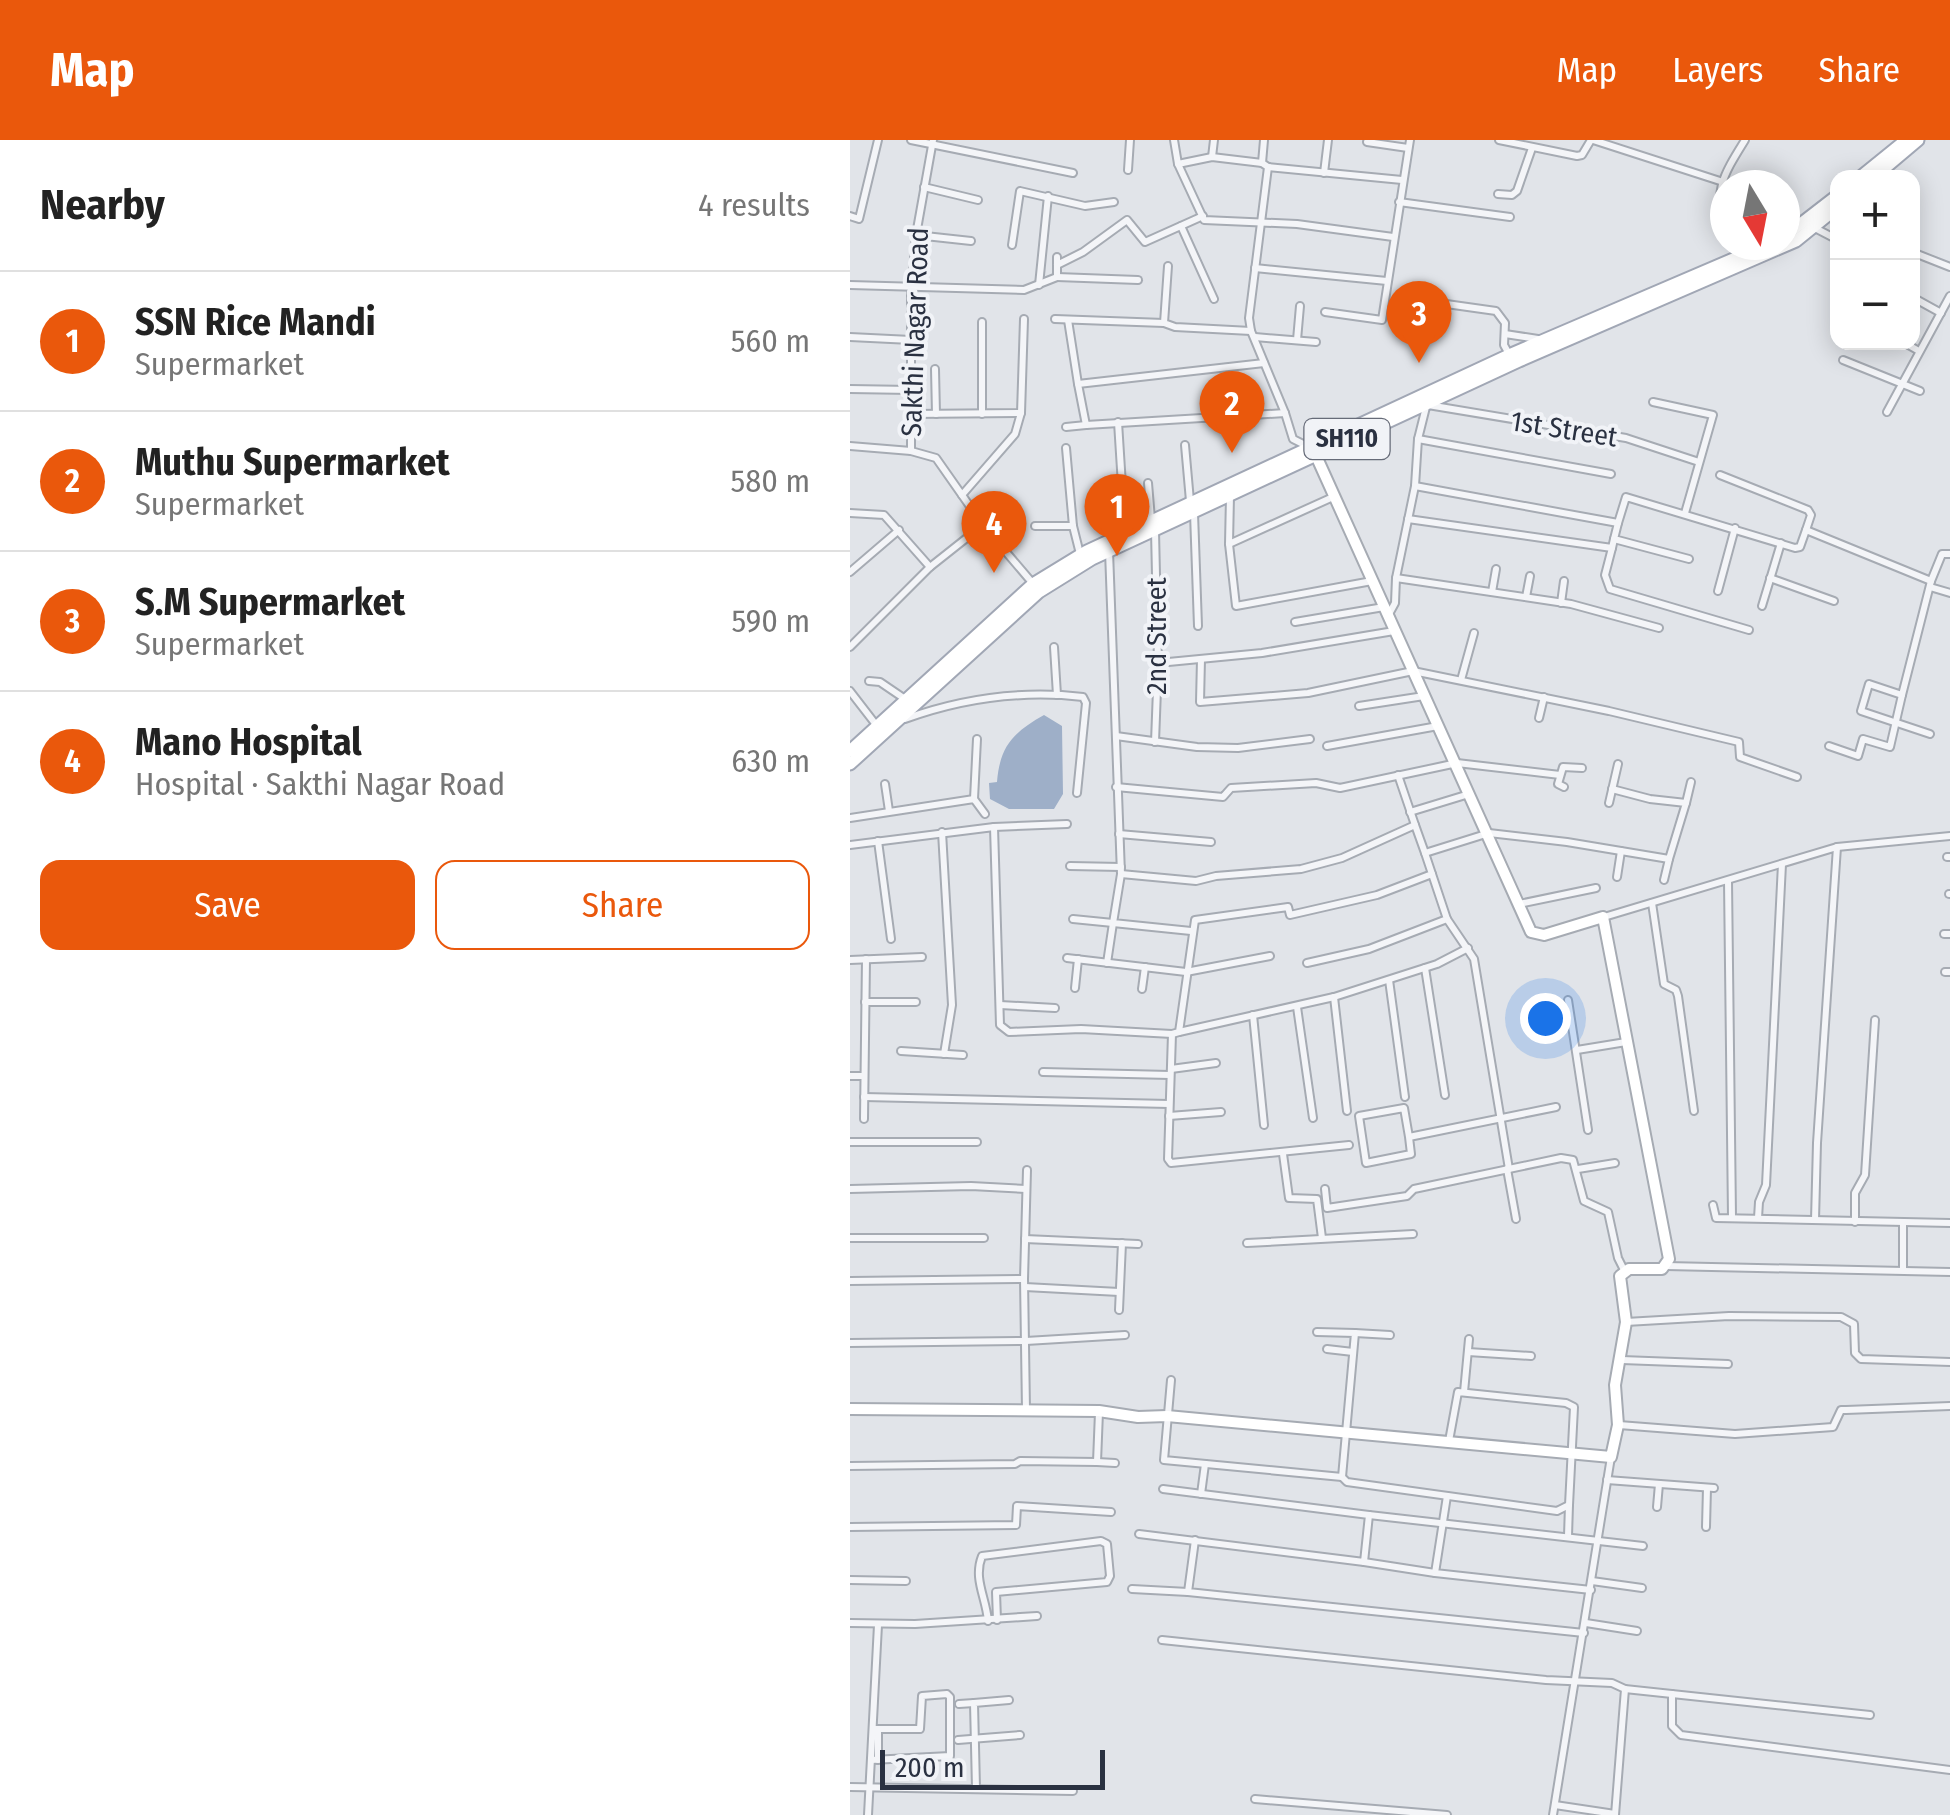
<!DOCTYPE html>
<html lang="en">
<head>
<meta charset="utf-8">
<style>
  body { margin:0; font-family:"Fira Sans Condensed",sans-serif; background:#f6f6f6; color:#222 }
  .controls { position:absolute; right:30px; top:30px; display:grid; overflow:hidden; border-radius:20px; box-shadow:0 5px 25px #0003 }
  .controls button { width:90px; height:90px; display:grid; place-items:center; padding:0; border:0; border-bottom:2px solid #e0e0e0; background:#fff; color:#222; font:50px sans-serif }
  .compass { position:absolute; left:860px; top:30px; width:90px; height:90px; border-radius:50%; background:#fff; box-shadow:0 5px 25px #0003; rotate:170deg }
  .scale { position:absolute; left:30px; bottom:25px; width:225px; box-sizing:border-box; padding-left:10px; border:5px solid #2a3141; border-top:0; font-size:28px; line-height:35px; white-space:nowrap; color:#2a3141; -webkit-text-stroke:8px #f1f3f7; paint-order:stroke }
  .you { position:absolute; left:695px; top:878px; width:35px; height:35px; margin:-25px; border:8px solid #fff; border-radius:50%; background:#1a73e8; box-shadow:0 0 0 15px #1a73e833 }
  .badge { display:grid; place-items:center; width:65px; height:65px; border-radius:50%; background:#ea580c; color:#fff; font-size:32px; font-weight:700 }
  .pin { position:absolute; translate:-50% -82px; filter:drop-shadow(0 2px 5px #0008) }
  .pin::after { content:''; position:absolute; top:52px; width:35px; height:30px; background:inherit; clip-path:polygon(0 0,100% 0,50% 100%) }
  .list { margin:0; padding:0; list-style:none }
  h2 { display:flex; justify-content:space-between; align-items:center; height:130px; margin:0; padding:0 40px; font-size:42px }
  h2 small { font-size:32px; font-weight:400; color:#767676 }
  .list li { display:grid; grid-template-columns:65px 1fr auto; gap:30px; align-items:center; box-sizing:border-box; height:140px; padding:0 40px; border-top:2px solid #e0e0e0 }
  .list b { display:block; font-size:38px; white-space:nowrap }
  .list p { margin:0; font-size:32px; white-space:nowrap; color:#767676 }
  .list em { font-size:32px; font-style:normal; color:#767676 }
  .actions { display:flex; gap:20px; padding:30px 40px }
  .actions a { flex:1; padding:22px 0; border:2px solid #ea580c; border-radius:20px; text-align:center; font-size:35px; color:#ea580c }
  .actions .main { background:#ea580c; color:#fff }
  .map { position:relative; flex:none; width:1100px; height:1675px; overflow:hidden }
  header { display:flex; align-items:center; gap:60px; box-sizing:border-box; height:140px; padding:0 50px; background:#ea580c; color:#fff }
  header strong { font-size:48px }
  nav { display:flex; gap:55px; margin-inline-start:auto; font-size:35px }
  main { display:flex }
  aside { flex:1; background:#fff }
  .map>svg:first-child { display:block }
</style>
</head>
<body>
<header>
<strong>Map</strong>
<nav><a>Map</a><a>Layers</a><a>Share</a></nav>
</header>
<main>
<aside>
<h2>Nearby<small>4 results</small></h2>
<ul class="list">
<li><span class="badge">1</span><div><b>SSN Rice Mandi</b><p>Supermarket</p></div><em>560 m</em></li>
<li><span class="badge">2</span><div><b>Muthu Supermarket</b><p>Supermarket</p></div><em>580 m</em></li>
<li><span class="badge">3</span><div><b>S.M Supermarket</b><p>Supermarket</p></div><em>590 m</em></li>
<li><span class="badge">4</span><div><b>Mano Hospital</b><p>Hospital · Sakthi Nagar Road</p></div><em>630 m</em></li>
</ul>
<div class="actions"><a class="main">Save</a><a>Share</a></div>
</aside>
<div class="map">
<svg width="1100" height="1675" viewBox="0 0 1100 1675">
  <rect width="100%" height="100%" fill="#e1e4e9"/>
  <path fill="#9eafc8" d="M194,575L212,586L213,654L204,669H159L140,659L139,643L147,642C150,605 164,592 194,575Z"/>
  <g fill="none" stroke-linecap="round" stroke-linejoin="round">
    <defs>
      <g id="street">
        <path d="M61,0L223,33"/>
        <path d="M324,0L328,24L362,17L412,23L418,27L399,178L401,191L435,273L443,299L457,306"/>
        <path d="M649,0L727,16L732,15L741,0"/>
        <path d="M743,0L870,41"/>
        <path d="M517,2L558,8"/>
        <path d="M362,17L364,0"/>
        <path d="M412,23L414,0"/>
        <path d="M328,24L354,80L447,84L543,97"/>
        <path d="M418,27L552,40"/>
        <path d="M278,30L280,0"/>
        <path d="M474,33L478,0"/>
        <path d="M74,47L128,60"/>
        <path d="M648,54L662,55L667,51L682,8"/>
        <path d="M549,62L660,77"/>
        <path d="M0,76L9,79L28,0"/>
        <path d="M331,86L364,159"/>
        <path d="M963,87L988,100"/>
        <path d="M66,95L121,101"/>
        <path d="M875,95C863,51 872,37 895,0"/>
        <path d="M162,105L170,51L235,66L264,62"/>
        <path d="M1062,112L1100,127"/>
        <path d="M207,125L233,112L277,80L295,102L353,76"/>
        <path d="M318,126L314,183L325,187L401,191"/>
        <path d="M405,128L537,141"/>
        <path d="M207,137L288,140"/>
        <path d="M0,145L174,150L207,137V117"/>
        <path d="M189,145L198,56"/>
        <path d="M1062,157L1091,173"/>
        <path d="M568,160L646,171L655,183L654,205L659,214"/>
        <path d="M475,172L532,180L560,0"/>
        <path d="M205,179L314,183"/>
        <path d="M218,180L228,244"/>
        <path d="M132,182V274"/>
        <path d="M655,194L688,199"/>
        <path d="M0,197L61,200"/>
        <path d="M405,197L466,202"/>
        <path d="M447,200L450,166"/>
        <path d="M1053,202L1069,211"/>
        <path d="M993,220L1070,251"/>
        <path d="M414,223L228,244L236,285L435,273"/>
        <path d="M85,229L86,274"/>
        <path d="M0,249L61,250"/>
        <path d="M803,262L863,275L835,373"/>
        <path d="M578,265L776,298L849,322"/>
        <path d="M1037,272L1100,156"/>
        <path d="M61,274L171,273L174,179"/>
        <path d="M268,282L275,393"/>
        <path d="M216,287L236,285"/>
        <path d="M568,299L761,334"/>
        <path d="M335,305L340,361"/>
        <path d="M0,306L61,311L86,318L133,385L185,446"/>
        <path d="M216,308L223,386L230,414"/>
        <path d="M61,311V153L66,95L83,0"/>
        <path d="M870,335L958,370L961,375L956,390"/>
        <path d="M298,343L301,379"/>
        <path d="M565,346L768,383L764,399L839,419"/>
        <path d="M112,355L165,294L171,273"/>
        <path d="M380,356L379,404L386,466L522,441"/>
        <path d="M0,373L34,375L80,427"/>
        <path d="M344,373L348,486"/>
        <path d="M558,379L762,408L764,399"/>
        <path d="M768,383L776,357L945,408L950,407L956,390L1081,441"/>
        <path d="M185,386H223"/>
        <path d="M379,404L483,357"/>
        <path d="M762,408L755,435L760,449L899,490"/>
        <path d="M259,411L271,734L263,783L341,791"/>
        <path d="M0,432L49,390"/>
        <path d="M546,438L721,464L809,488"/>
        <path d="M920,438L984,461"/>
        <path d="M1080,447L1100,453"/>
        <path d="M868,451L885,388"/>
        <path d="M642,452L646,429"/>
        <path d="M676,457L680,436"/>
        <path d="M711,463L714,441"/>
        <path d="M912,466L931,403"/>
        <path d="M539,474L545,463L546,438L565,346L568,299L576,267"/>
        <path d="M445,482L534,467"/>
        <path d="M0,507L80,427L133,385"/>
        <path d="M204,507L207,555"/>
        <path d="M351,519L350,562L458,553L563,531L759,571L889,602L890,617L947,637"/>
        <path d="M308,523L412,513L544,491"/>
        <path d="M611,540L624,493"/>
        <path d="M19,541L30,542L55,559"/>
        <path d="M0,551L27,586"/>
        <path d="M509,566L574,556"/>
        <path d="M689,578L694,557"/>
        <path d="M55,579C113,558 171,550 233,557L236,563L227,653"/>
        <path d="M1080,594L1011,571L1019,544L1052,555L1081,441L1092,414H1100"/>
        <path d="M266,596L347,607L388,608L460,599"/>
        <path d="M305,602L308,523L305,391"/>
        <path d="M477,606L588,586"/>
        <path d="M979,606L1008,616L1013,599L1040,607L1052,555"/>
        <path d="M548,635L565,685"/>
        <path d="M35,644L39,671"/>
        <path d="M266,647L373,657L381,648L466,643L490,648L607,623L710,635"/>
        <path d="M714,647L708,644L713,627L732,628"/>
        <path d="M762,649L800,659L836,663L819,719"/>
        <path d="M124,659L127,599"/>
        <path d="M759,663L768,624"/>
        <path d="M836,663L841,642"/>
        <path d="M560,672L619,654"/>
        <path d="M0,678L124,659L135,674"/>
        <path d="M144,687L217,684"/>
        <path d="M92,692L102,865L94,914"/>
        <path d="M269,694L361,702"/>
        <path d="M28,701L41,799"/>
        <path d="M0,705L144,687L150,885L159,892L231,889L322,894"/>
        <path d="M987,707L1100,696"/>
        <path d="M1097,717H1100"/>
        <path d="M220,726L271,727"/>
        <path d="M271,734L346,741L366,736L451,729L492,718L565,685L575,713"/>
        <path d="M767,737L771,711"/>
        <path d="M878,741L882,1077"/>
        <path d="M1099,754H1100"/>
        <path d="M802,763L814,844L826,850L828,856L844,971"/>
        <path d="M669,764L746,748"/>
        <path d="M754,777L987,707L967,1003L965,1080"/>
        <path d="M223,779L263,783L257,823"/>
        <path d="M597,779L624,819L659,1029"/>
        <path d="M1094,794H1100"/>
        <path d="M217,818L336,832L420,816"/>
        <path d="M0,820L72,817"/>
        <path d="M457,823L519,809L597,779L582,734"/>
        <path d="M575,828L595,955"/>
        <path d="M1095,832H1100"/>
        <path d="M539,840L555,957"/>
        <path d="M225,848L228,819"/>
        <path d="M292,849L295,827"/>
        <path d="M484,857L497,971"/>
        <path d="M718,860L738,990"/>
        <path d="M15,862H66"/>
        <path d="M150,865L205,868"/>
        <path d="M447,867L463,978"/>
        <path d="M403,875L414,985"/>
        <path d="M329,892L484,857L587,824L618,808"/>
        <path d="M727,910L776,902"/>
        <path d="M51,911L113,915"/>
        <path d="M321,929L366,923"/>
        <path d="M193,932L320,935"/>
        <path d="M0,936H14"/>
        <path d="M14,957L319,964"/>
        <path d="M319,976L371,972"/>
        <path d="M14,979L16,819"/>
        <path d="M559,997L561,1014L516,1023L509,976L554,968L559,997L706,967"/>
        <path d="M0,1002H127"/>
        <path d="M499,1005L321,1023L318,1019L322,894L329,892L345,780L438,767L440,775L527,755L582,734L575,713L639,693L717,702L819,719L814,740"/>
        <path d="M433,1014L439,1058L467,1059L472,1098"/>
        <path d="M657,1029L666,1079"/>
        <path d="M728,1029L765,1023"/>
        <path d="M0,1049L121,1046L176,1049"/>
        <path d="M475,1049L477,1068L557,1056L564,1049L711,1018L723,1020L734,1061L758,1072L768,1118L774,1130"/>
        <path d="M863,1065L866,1078L1100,1083"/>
        <path d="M908,1078L909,1062L916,1045L932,724"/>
        <path d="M1005,1082V1053L1015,1035L1025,880"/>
        <path d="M0,1098H134"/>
        <path d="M175,1099L288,1104"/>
        <path d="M397,1103L563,1094"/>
        <path d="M816,1126L1100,1132"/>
        <path d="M1053,1130V1082"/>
        <path d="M174,1139L177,1030"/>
        <path d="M0,1141L174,1139L176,1270"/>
        <path d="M175,1147L269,1152"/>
        <path d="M269,1170L272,1103"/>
        <path d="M776,1182L879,1176L991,1177L1004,1184L1005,1213L1011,1219L1100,1222"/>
        <path d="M467,1192L505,1193L492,1337L497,1342L707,1371L719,1365L724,1267L716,1263L608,1252L599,1301"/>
        <path d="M505,1193L540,1195"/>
        <path d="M0,1203L176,1201L275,1195"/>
        <path d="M477,1209L503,1212"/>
        <path d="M618,1212L681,1216"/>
        <path d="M772,1220L878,1224"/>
        <path d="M321,1240L314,1320L492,1337"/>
        <path d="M614,1252L619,1199"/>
        <path d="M769,1285L885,1294L983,1287L991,1270H996L1100,1266"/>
        <path d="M247,1322L265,1323"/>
        <path d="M0,1326L165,1324L170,1321L247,1322L249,1272"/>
        <path d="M757,1340L864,1348"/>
        <path d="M351,1354L355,1324"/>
        <path d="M597,1356L585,1433L741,1450"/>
        <path d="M807,1367L809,1344"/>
        <path d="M519,1375L793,1406"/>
        <path d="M0,1387L166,1385L167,1366L261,1372"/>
        <path d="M856,1387L857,1348"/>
        <path d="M289,1394L514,1422L519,1375L313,1349"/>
        <path d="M718,1396L719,1365"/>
        <path d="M345,1400L338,1452L734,1493"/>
        <path d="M514,1422L585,1433"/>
        <path d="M0,1440L56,1441"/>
        <path d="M742,1441L792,1448"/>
        <path d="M282,1449L338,1452"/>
        <path d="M138,1481C136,1457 123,1439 132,1416L251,1401L257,1404L260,1436L257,1442L146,1452L147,1480"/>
        <path d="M0,1483L65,1484L187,1476"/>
        <path d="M736,1483L787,1491"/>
        <path d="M312,1500L696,1540L762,1543L775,1549L765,1675"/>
        <path d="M775,1549L1020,1575"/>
        <path d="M822,1554V1586L831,1595L1100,1630"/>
        <path d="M109,1564L124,1563"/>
        <path d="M108,1600L170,1595"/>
        <path d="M21,1620L100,1616V1557L97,1554L72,1556L70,1589H23"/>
        <path d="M28,1620V1590"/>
        <path d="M0,1647L223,1651"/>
        <path d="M126,1648L124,1563L159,1560"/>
        <path d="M405,1659L597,1675"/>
        <path d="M705,1665L765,1674"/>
        <path d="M18,1675L28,1485"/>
        <path d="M703,1675L761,1317"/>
      </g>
      <path id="secondary" d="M0,1269L249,1271L288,1277L317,1276L761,1317L768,1285L765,1245L776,1182L770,1136L779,1129H812L819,1119L753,777L694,795L681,792L463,309"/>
      <g id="primary">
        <path d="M1009,38L1056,0"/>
        <path d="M1023,38L1068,0"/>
        <path d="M935,96L988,55"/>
        <path d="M0,611L183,444L237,411L659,215L916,105"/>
        <path d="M0,624L189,452L242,419L669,221L946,101L988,67"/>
      </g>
    </defs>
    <use href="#street" stroke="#a6abb3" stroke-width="10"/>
    <use href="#secondary" stroke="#a6abb3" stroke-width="14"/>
    <use href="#primary" stroke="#a1a7b5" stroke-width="15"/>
    <use href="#street" stroke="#f4f5f8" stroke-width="6"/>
    <use href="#secondary" stroke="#fff" stroke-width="10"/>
    <use href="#primary" stroke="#fff" stroke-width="11"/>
  </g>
  <g text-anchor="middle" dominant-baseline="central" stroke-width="8" stroke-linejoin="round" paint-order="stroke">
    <rect fill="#f1f3f7" stroke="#666b78" stroke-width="2.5" x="454.5" y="279" width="85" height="40" rx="8"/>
    <g font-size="25" font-weight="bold" fill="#2a3141">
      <text x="497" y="299">SH110</text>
    </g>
    <g font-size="28" fill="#2a3141" stroke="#f1f3f7">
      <text transform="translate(65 192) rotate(-88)">Sakthi Nagar Road</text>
      <text transform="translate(714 289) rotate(9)">1st Street</text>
      <text transform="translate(306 496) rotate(-90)">2nd Street</text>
    </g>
  </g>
</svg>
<div class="controls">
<button>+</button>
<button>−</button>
</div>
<svg class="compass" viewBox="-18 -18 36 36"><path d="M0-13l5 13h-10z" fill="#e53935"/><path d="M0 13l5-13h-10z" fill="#767676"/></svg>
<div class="scale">200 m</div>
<div class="you"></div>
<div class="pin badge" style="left:267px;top:416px">1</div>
<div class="pin badge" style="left:382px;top:313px">2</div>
<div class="pin badge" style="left:569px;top:223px">3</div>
<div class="pin badge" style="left:144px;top:433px">4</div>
</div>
</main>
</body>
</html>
